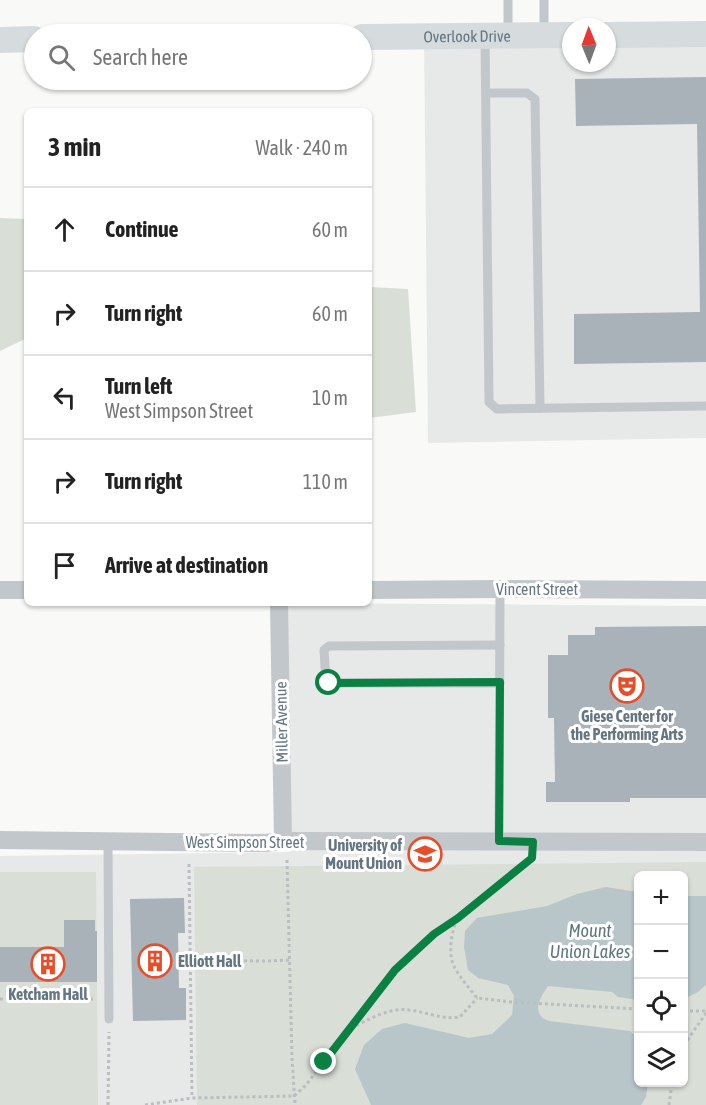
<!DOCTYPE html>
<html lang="en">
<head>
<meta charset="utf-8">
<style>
  body { margin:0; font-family:"Asap Condensed",sans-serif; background:#f6f6f6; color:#222 }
  .controls { position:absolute; right:18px; bottom:18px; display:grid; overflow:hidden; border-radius:9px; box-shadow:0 2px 4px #0004 }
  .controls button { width:54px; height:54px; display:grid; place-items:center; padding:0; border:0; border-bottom:2px solid #e0e0e0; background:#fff; color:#222; font:30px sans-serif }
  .compass { position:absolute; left:562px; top:18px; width:54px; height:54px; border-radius:50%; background:#fff; box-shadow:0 2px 4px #0004; rotate:359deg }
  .stop { position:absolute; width:18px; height:18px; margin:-14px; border:4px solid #0b8043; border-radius:50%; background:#fff }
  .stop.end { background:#0b8043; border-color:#fff; box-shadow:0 2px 6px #0008 }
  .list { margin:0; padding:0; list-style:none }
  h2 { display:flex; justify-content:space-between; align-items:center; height:78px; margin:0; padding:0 24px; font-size:26px }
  h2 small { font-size:20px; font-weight:400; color:#767676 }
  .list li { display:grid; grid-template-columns:39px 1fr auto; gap:18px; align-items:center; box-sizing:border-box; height:84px; padding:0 24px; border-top:2px solid #e0e0e0 }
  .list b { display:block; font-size:22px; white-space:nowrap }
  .list p { margin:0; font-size:20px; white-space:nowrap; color:#767676 }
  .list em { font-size:20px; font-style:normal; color:#767676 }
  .icon { flex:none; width:33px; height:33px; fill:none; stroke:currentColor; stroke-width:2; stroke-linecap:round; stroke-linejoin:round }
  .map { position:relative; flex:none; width:706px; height:1105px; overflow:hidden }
  .search { position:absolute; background:#fff; box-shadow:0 2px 4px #0004; left:24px; top:24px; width:348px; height:66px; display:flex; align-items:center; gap:15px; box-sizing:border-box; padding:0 21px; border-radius:33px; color:#767676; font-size:22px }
  .panel { position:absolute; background:#fff; box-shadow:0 2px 4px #0004; left:24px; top:108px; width:348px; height:498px; border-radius:9px }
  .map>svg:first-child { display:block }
</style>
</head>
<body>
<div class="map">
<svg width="706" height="1105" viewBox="0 0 706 1105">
  <rect width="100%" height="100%" fill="#f9f9f7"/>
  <g fill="#e7e8e8" fill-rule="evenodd">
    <path d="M706,34V438L428,443L424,36L571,35V63H607V35Z"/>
    <path d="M287,603L706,606V1105H0V856L290,852ZM638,876H684V1082H638Z"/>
  </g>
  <g fill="#d9ded6" fill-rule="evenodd">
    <path d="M0,218L27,219V338L0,351Z"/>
    <path d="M369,287L408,289L416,412L369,418Z"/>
    <path d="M706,862V1105H197L194,867ZM638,876H684V1082H638Z"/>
    <path d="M0,872H96L98,1105H0Z"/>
  </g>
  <g fill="#b8c6c9">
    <path d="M606,887L638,892V1000L618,997L612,992L548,986C540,997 530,1015 549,1021L630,1031L638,1038V1082L648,1083L646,1097L641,1105H371L355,1069L364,1045L382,1029L405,1023L469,1038L492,1034L512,1015L514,996L508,985L478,978L468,970L464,947L465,931L477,918L547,906L577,894Z"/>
    <path d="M684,896H706V985L698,992L684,999Z"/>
  </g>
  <g fill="#a9b2b8">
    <path d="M706,77V362L574,364V314L700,312L697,124L576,126L575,79Z"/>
    <path d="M706,626V798H630V802H546V782H555L554,718H548V655H568V635H595V627Z"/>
    <path d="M184,898L185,933H178L179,988H186V1020L133,1021L130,899Z"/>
    <path d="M64,920H95V931H97V982H0V947H64Z"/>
  </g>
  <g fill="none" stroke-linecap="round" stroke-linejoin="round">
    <g stroke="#babec1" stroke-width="3" stroke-dasharray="3 3" stroke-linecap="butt">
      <path d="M287,860L292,1058L295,1105"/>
      <path d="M189,864L192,1098"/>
      <path d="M457,919C451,933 447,957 456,970C462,980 470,989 477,998L512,1002L638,1009"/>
      <path d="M190,960L265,961L290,960"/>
      <path d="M0,999H95"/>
      <path d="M684,1011H706"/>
      <path d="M351,1028C368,1020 389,1007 409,1010C427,1012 442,1020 460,1017L477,998"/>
      <path d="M684,1045L706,1013"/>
      <path d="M108,1105L109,1032"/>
      <path d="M145,1105L192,1098L294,1096L306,1085L395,970L434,934L458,918L531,859"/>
      <path d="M669,1105L672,1082"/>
    </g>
    <g stroke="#c2c7cb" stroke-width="9">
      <path d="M544,0V33"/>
      <path d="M508,33V0"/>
      <path d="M485,38L489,402L497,409L706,406"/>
      <path d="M486,93H527L535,99L540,408"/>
      <path d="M500,683H329L326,681L324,650L329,646L500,645"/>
      <path d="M108,841L109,1019"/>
      <path d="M499,841L500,589"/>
    </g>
    <g stroke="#c2c7cb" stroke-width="18">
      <path d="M0,590H27"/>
      <path d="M369,590L500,589L706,590"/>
      <path d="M279,603L283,841"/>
      <path d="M0,840L265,843L283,841L706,842"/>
    </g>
    <g stroke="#d6dbde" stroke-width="26">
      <path d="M607,35L706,34"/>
      <path id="s1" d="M362,37L571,35"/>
      <path d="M0,40L34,39"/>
    </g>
  </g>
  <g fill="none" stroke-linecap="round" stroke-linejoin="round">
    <path stroke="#0b8043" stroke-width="8" d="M324,1062L395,970L434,934L458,918L532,858L533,842L499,841L500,682L329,683"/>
  </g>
  <defs>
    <symbol id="theatre-ring" viewBox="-11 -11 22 22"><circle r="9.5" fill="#fff" stroke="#e64e2a" stroke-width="1.5"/><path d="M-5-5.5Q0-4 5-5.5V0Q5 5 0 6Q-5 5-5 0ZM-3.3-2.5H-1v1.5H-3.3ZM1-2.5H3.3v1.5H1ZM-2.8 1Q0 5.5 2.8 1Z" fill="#e64e2a"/></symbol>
    <symbol id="university-ring" viewBox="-11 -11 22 22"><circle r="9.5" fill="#fff" stroke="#e64e2a" stroke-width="1.5"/><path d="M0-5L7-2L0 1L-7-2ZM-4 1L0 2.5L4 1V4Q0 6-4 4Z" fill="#e64e2a"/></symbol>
    <symbol id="building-ring" viewBox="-11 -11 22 22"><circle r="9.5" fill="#fff" stroke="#e64e2a" stroke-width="1.5"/><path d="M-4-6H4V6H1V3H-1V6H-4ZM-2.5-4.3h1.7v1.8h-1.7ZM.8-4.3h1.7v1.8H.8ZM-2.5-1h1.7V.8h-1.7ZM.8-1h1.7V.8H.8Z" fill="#e64e2a"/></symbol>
  </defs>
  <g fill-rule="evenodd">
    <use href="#theatre-ring" x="608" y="667" width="38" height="38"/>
    <use href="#university-ring" x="406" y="835" width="38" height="38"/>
    <use href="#building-ring" x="136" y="942" width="38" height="38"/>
    <use href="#building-ring" x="29" y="945" width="38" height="38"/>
  </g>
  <g text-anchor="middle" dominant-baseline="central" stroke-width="6" stroke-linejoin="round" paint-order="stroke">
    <g font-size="16" fill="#647682" stroke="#fff">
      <text stroke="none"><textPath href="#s1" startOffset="105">Overlook Drive</textPath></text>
      <text x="537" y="589">Vincent Street</text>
      <text transform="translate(281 722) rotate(-91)">Miller Avenue</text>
      <text x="245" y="842">West Simpson Street</text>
    </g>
    <g font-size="16" font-weight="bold" fill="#647682" stroke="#fff">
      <text x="627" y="716">Giese Center for<tspan x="627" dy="18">the Performing Arts</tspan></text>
      <text x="402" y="845" text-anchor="end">University of<tspan x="402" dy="18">Mount Union</tspan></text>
      <text x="178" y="961" text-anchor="start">Elliott Hall</text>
      <text x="48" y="994">Ketcham Hall</text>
    </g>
    <g font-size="18" font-style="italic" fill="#5e767c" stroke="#fff">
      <text x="590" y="930">Mount<tspan x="590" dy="21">Union Lakes</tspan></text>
    </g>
  </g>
</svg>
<div class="controls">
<button>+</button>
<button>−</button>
<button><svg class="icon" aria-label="locate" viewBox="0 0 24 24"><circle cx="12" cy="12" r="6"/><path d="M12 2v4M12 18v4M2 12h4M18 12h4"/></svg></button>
<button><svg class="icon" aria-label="layers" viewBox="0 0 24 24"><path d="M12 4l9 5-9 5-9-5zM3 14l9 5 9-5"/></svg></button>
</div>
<svg class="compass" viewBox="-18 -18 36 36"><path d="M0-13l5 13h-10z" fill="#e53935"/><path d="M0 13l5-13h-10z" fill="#767676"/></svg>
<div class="stop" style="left:329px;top:683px"></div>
<div class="stop end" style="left:324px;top:1062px"></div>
<div class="search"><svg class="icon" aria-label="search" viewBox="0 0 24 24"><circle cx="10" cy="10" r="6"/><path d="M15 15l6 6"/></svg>Search here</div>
<section class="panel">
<h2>3 min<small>Walk · 240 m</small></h2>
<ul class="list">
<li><svg class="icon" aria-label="ahead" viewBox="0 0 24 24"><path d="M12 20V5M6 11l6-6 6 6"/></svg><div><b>Continue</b></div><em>60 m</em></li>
<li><svg class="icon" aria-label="right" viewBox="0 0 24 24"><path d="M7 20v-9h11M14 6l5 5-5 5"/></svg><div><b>Turn right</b></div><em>60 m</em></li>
<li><svg class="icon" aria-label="left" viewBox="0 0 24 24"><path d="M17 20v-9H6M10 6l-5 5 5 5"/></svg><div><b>Turn left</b><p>West Simpson Street</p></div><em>10 m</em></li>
<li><svg class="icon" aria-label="right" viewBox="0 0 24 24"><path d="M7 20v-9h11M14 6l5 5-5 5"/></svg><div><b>Turn right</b></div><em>110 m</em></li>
<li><svg class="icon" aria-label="arrive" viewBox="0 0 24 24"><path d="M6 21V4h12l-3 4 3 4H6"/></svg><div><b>Arrive at destination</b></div></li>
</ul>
</section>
</div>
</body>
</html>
